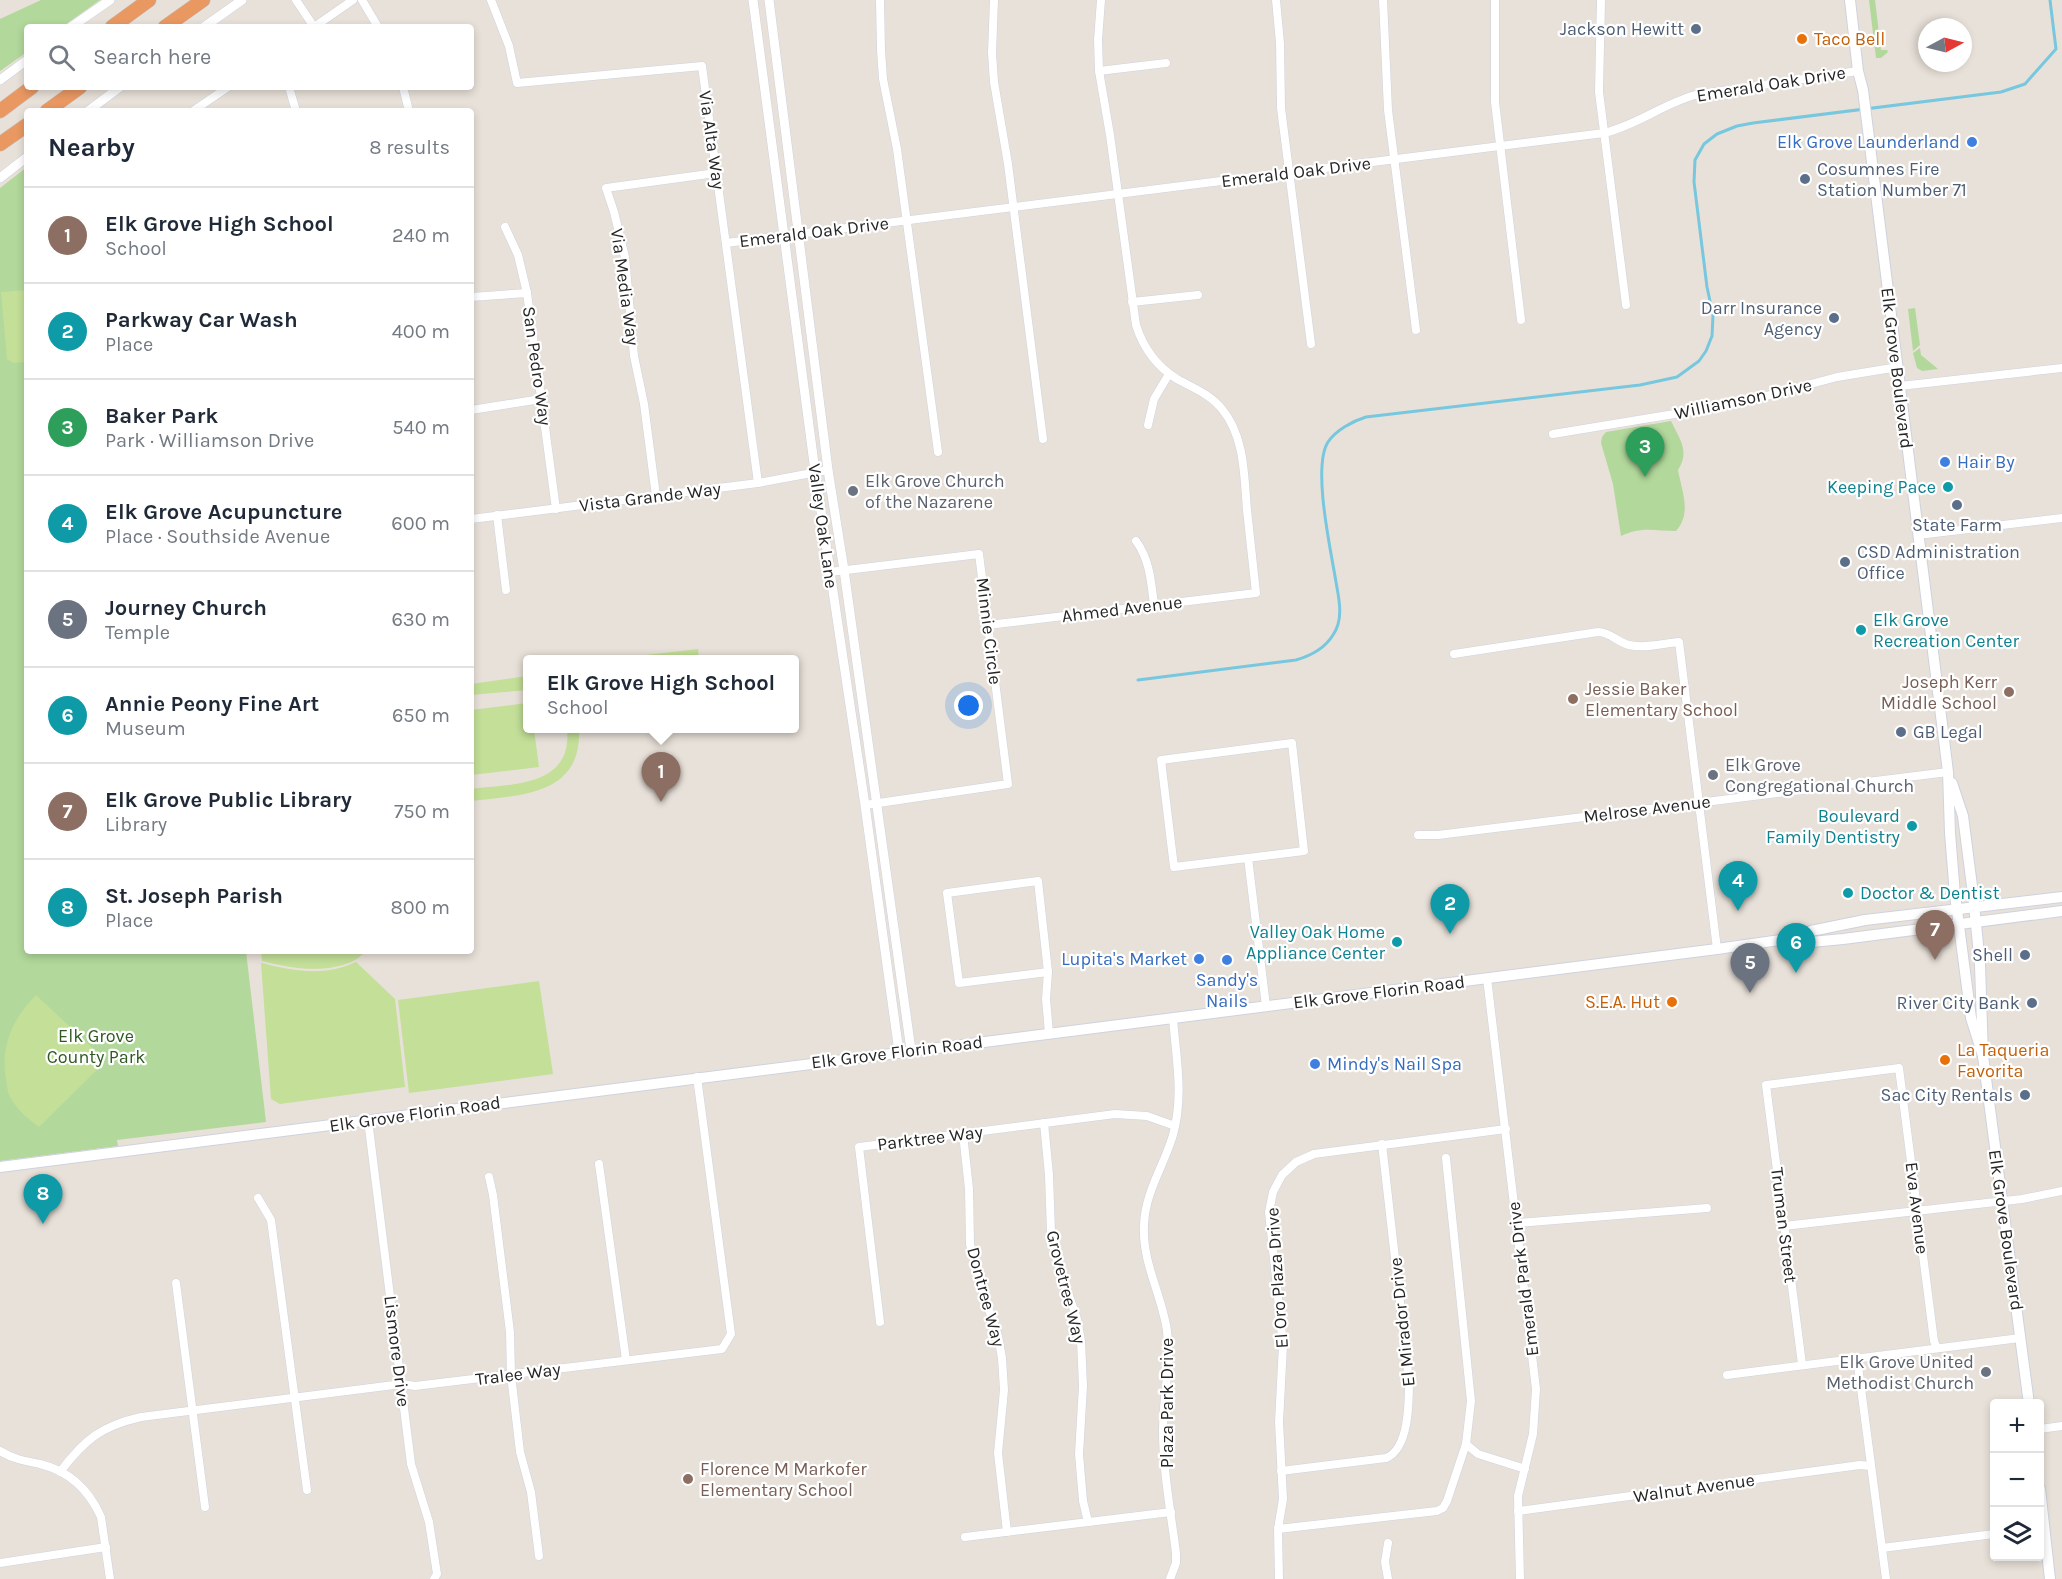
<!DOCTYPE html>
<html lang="en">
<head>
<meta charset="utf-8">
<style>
  body { margin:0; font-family:Karla,sans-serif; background:#f6f6f7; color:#1f2937 }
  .controls { position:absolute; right:18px; bottom:18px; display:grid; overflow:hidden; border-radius:6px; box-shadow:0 3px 9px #0003 }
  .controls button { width:54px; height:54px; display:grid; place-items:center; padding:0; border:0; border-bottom:2px solid #e0e1e3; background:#fff; color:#1f2937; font:30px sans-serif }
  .compass { position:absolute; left:1918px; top:18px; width:54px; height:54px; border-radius:50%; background:#fff; box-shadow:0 3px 9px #0003; rotate:83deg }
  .you { position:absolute; left:969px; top:706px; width:21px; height:21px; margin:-15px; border:4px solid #fff; border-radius:50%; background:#1a73e8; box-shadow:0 0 0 9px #1a73e833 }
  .badge { display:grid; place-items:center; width:39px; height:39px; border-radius:50%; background:#0f766e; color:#fff; font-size:20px; font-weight:700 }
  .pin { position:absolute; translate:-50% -50px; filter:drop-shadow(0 2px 3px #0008) }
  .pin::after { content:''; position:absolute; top:32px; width:21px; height:18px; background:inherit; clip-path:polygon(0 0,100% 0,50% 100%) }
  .popup { position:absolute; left:523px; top:655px; width:276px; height:78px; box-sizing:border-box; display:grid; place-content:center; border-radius:6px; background:#fff; filter:drop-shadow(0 2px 4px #0005); font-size:20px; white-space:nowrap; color:#747a83 }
  .popup b { font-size:22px; color:#1f2937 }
  .popup::after { content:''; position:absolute; left:50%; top:100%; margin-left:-12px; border:12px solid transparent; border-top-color:#fff }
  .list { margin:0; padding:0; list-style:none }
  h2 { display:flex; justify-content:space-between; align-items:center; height:78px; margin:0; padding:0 24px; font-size:26px }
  h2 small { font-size:20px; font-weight:400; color:#747a83 }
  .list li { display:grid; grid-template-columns:39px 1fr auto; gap:18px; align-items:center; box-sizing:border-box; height:96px; padding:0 24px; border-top:2px solid #e0e1e3 }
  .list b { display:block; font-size:22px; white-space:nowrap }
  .list p { margin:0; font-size:20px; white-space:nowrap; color:#747a83 }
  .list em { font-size:20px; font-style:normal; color:#747a83 }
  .icon { flex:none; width:33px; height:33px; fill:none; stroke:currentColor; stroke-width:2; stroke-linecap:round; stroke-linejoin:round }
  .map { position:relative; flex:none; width:2062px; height:1579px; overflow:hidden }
  .search { position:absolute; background:#fff; box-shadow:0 3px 9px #0003; left:24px; top:24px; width:450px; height:66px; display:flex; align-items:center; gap:15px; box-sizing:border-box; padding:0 21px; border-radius:6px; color:#747a83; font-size:22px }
  .panel { position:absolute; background:#fff; box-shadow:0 3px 9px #0003; left:24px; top:108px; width:450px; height:846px; border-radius:6px }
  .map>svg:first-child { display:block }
</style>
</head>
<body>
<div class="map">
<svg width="2062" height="1579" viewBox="0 0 2062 1579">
  <rect width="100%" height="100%" fill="#e8e1d9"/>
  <g fill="#b2d89b">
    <path d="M41,0H100L62,27H27V52L0,71V19Z"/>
    <path d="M1869,0H1875L1881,50H1887L1888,52L1881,58H1876Z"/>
    <path d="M27,167V951H246L266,1122L117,1140L118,1146L0,1161V188Z"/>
    <path d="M1915,308L1920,345L1913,351L1908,309Z"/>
    <path d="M1920,348L1921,355L1938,369L1922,371L1917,368L1913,353Z"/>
    <path d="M1671,421C1680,440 1690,451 1678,470C1682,492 1692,513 1676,531C1655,531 1642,526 1621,536L1613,484L1601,443L1602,437L1606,432Z"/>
  </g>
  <g fill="#c3df98">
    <path d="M27,290V362L13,363L7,359L1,292Z"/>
    <path d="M698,649L699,659H611Z"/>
    <path d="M527,676V690L471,695V684Z"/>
    <path d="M527,703L528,728L534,729L539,767L471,775V710Z"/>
    <path d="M567,729H579C582,796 520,795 471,801V789C511,784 573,787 567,729Z"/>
    <path d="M261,951H367C362,954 357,960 351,962C323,974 290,968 262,961Z"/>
    <path d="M356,962L395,999L405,1087L280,1104L271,1099L261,963C294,971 324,977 356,962Z"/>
    <path d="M539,981L553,1074L409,1093L398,1000Z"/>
    <path d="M36,995L97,1052L99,1068L39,1127C28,1119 17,1110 10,1097C7,1092 7,1084 6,1079C0,1046 13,1018 36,995Z"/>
  </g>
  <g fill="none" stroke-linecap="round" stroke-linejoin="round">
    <path stroke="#77c7df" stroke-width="3" d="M1138,680L1296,660C1310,656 1325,648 1333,635C1344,619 1339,599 1336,582C1331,551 1312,467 1328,442C1336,430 1353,421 1366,417L1640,385L1677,377L1699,361L1706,351L1712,336L1713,315L1707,287L1694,182L1695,160L1704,144L1717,134L1737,126L1753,123L2001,92L2025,84L2056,49L2050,0"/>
    <defs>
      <g id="minor">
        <path d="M296,0L314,27"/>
        <path d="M362,0L378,27"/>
        <path d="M491,0L509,46L517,83L702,66L758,483"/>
        <path d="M880,0L881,50L883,79L897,149L938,452"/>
        <path d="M994,0L992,53L994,82L1008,164L1043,439"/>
        <path d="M1276,0L1280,43L1281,108L1311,344"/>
        <path d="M1383,0L1388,110L1416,330"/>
        <path d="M1495,0V102L1521,320"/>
        <path d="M1601,0L1599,92L1626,305"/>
        <path d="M314,27L353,0"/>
        <path d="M1099,71L1166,63"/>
        <path d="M289,87L296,111"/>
        <path d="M403,87L409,111"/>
        <path d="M193,111L228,87"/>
        <path d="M505,227L518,255L527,293L556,509"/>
        <path d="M726,243L1604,133C1637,125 1663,104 1695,95L1858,71"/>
        <path d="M471,297L527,293"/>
        <path d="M1132,302L1198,295"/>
        <path d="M1900,386L2062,368"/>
        <path d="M471,410L541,399"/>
        <path d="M1148,425L1154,399L1169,374"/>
        <path d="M1553,434L1741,403L1837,377L1898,367"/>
        <path d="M656,496L644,404L634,356L625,257L614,212L606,188L716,173"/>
        <path d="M497,515L506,590"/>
        <path d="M471,519L758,483L828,470"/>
        <path d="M1918,535L2062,518"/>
        <path d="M1136,541C1150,560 1151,582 1154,605"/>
        <path d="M830,572L979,554L1008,784L865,805"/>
        <path d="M988,625L1256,593C1253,565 1250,538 1247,510C1244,476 1245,437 1222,409C1210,394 1193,388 1177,379C1156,366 1143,347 1136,325L1110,135L1099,71L1098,40L1101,0"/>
        <path d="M1454,654L1598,632C1610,632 1617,642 1629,645C1644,649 1664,643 1679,642L1717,949"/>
        <path d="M1292,743L1304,851L1174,867L1161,760Z"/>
        <path d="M1418,835H1438L1948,772"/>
        <path d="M1248,858L1266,1006"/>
        <path d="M1038,881L1048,972L959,983L947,893Z"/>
        <path d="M1048,972L1046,999L1049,1033"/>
        <path d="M1487,978L1536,1389L1533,1434L1518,1496L1520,1579"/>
        <path d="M368,1120L411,1464L429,1522L437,1574L434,1579"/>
        <path d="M1044,1123L1049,1175L1051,1233L1055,1255L1077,1319L1081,1341L1083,1386L1079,1454L1083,1501L1088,1522"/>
        <path d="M963,1134L969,1189L970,1244L980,1284L998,1336L1002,1358L1004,1390L998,1453L1007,1532"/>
        <path d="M599,1164L626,1360"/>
        <path d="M489,1177L493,1195L510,1332L511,1375L520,1452L531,1492L539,1556"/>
        <path d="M258,1198L271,1220L307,1490"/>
        <path d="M1517,1223L1707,1208"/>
        <path d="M1784,1226L2022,1199L2062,1191"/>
        <path d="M176,1283L205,1507"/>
        <path d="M880,1322L859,1147L1115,1114L1147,1116L1175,1126"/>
        <path d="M1857,1358L1886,1579"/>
        <path d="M1802,1364L1766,1085L1899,1068L1934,1341L1937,1348"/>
        <path d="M1727,1375L2020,1338"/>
        <path d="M2040,1429L2062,1426"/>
        <path d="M1466,1444L1478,1454L1525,1469"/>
        <path d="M0,1451C13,1459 25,1461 40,1464C69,1471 89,1490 101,1517L110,1579"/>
        <path d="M1281,1471L1386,1458C1409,1449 1409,1403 1409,1381L1382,1144"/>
        <path d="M60,1472C84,1440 101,1426 141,1417L402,1384L415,1386L722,1349L731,1334L697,1077"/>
        <path d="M1518,1511L1860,1465L1871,1466"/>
        <path d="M1278,1529L1437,1511L1443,1508L1447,1501L1466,1444L1471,1401L1446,1158"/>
        <path d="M965,1537L1171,1512"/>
        <path d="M1882,1548L1994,1534"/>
        <path d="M0,1563L106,1547"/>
        <path d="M1170,1579L1176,1563V1553C1171,1513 1163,1472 1163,1431C1163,1397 1171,1365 1167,1331C1162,1295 1142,1263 1144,1225C1145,1192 1164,1166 1173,1135C1184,1095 1176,1058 1173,1018"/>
        <path d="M1279,1579L1278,1529L1283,1499L1279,1422L1283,1345L1269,1212L1273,1192L1282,1175L1296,1162L1314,1154L1506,1129"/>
        <path d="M1388,1579L1385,1562L1388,1543"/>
      </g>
      <g id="tertiary">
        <path d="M753,0L815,471L865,805L899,1052"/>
        <path d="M769,0L828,470L844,570L911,1050"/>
        <path d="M71,27L110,0"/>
        <path d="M204,27L242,0"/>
        <path d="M0,80L27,60"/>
        <path d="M88,111L120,87"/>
        <path d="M0,178L27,157"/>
      </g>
      <g id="secondary">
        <path d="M1850,0L1858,71L1863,90L1948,772L1950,833L1955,895L1971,1018L1983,1056"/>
        <path d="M1952,783L1963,816L1973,894L1980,965L1983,1056L2029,1404"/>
        <path d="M1794,938L1811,942L1843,939L2062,911"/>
        <path d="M0,1167L1717,949L1794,938L1811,931L1865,920L2062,897"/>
        <path d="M2040,1489L2050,1579"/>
      </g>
      <g id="motorway">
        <path d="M112,27L149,0"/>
        <path d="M165,27L203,0"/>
        <path d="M0,111L32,87"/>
        <path d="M47,111L80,87"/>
        <path d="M0,144L27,125"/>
      </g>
    </defs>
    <use href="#minor" stroke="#cfd2de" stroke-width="9"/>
    <use href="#tertiary" stroke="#cfd2de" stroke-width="10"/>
    <use href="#secondary" stroke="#cfd2de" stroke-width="12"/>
    <use href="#motorway" stroke="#c2c2c2" stroke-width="15"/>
    <use href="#minor" stroke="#fff" stroke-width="8"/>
    <use href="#tertiary" stroke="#fff" stroke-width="9"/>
    <use href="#secondary" stroke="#fff" stroke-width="10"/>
    <use href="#motorway" stroke="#ea9862" stroke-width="14"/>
  </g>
  <g fill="#5c6f8a" stroke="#fff" stroke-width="2">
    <circle cx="1696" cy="29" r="6"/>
    <circle cx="1805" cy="179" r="6"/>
    <circle cx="1834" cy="318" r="6"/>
    <circle cx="1957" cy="505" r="6"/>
    <circle cx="1845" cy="562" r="6"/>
    <circle cx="1901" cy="732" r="6"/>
    <circle cx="2025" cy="955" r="6"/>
    <circle cx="2032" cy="1003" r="6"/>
    <circle cx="2025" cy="1095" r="6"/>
  </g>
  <g fill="#e8710a" stroke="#fff" stroke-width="2">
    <circle cx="1802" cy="39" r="6"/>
    <circle cx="1672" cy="1002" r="6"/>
    <circle cx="1945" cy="1060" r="6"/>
  </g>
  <g fill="#3f7fe0" stroke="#fff" stroke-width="2">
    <circle cx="1972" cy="142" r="6"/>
    <circle cx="1945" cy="462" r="6"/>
    <circle cx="1199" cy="959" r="6"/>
    <circle cx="1227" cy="960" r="6"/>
    <circle cx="1315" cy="1064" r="6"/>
  </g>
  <g fill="#0f9aa8" stroke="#fff" stroke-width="2">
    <circle cx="1948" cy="487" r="6"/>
    <circle cx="1861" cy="630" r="6"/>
    <circle cx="1912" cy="826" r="6"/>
    <circle cx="1848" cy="893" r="6"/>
    <circle cx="1397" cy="942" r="6"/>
  </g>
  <g fill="#6b7280" stroke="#fff" stroke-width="2">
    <circle cx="853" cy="491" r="6"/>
    <circle cx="1713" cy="775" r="6"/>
    <circle cx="1986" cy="1372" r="6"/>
  </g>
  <g fill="#8d6e63" stroke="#fff" stroke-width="2">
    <circle cx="2009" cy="692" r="6"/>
    <circle cx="1573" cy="699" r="6"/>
    <circle cx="688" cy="1479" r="6"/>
  </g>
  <g text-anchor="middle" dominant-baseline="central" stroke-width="4.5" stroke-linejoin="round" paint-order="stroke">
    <g font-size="18" fill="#4e5e75" stroke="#fff" text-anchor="end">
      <text x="1684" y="29">Jackson Hewitt</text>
      <text x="1817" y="169" text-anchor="start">Cosumnes Fire<tspan x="1817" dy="21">Station Number 71</tspan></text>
      <text x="1822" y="308">Darr Insurance<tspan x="1822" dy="21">Agency</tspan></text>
      <text x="1957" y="525" text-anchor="middle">State Farm</text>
      <text x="1857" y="552" text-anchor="start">CSD Administration<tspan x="1857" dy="21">Office</tspan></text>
      <text x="1913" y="732" text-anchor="start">GB Legal</text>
      <text x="2013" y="955">Shell</text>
      <text x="2020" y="1003">River City Bank</text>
      <text x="2013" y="1095">Sac City Rentals</text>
    </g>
    <g font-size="18" fill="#c56008" stroke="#fff" text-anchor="start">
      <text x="1814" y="39">Taco Bell</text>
      <text x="1660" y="1002" text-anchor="end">S.E.A. Hut</text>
      <text x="1957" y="1050">La Taqueria<tspan x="1957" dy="21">Favorita</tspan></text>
    </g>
    <g font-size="18" fill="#262626" stroke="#fff">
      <text transform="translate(1771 84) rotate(-9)">Emerald Oak Drive</text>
      <text transform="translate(712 140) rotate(82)">Via Alta Way</text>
      <text transform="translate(1296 172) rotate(-7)">Emerald Oak Drive</text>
      <text transform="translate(814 232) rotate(-7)">Emerald Oak Drive</text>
      <text transform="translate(625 287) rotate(82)">Via Media Way</text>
      <text transform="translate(537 366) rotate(82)">San Pedro Way</text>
      <text transform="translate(1897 368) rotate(83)">Elk Grove Boulevard</text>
      <text transform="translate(1743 399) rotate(-12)">Williamson Drive</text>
      <text transform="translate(650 497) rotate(-7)">Vista Grande Way</text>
      <text transform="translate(823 526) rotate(82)">Valley Oak Lane</text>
      <text transform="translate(1122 609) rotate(-7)">Ahmed Avenue</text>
      <text transform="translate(989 631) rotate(83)">Minnie Circle</text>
      <text transform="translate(1647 809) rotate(-7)">Melrose Avenue</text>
      <text transform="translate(1379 992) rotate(-7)">Elk Grove Florin Road</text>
      <text transform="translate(897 1052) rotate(-7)">Elk Grove Florin Road</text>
      <text transform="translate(415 1114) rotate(-8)">Elk Grove Florin Road</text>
      <text transform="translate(930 1138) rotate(-7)">Parktree Way</text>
      <text transform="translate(1917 1208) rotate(83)">Eva Avenue</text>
      <text transform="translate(1784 1225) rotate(83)">Truman Street</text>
      <text transform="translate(2006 1230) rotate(82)">Elk Grove Boulevard</text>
      <text transform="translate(1277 1278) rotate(-94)">El Oro Plaza Drive</text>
      <text transform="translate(1523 1279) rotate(-97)">Emerald Park Drive</text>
      <text transform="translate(1066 1287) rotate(76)">Grovetree Way</text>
      <text transform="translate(986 1297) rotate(75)">Dontree Way</text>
      <text transform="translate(1402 1322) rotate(-96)">El Mirador Drive</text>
      <text transform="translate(397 1351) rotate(83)">Lismore Drive</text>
      <text transform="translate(518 1374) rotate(-7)">Tralee Way</text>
      <text transform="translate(1167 1403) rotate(-90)">Plaza Park Drive</text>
      <text transform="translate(1694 1488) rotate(-8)">Walnut Avenue</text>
    </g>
    <g font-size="18" fill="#366cbe" stroke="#fff" text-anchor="end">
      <text x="1960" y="142">Elk Grove Launderland</text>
      <text x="1957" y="462" text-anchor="start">Hair By</text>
      <text x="1187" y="959">Lupita's Market</text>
      <text x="1227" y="980" text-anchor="middle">Sandy's<tspan x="1227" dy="21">Nails</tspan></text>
      <text x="1327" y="1064" text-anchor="start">Mindy's Nail Spa</text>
    </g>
    <g font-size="18" fill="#5b616d" stroke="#fff" text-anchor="start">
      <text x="865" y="481">Elk Grove Church<tspan x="865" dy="21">of the Nazarene</tspan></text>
      <text x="1725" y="765">Elk Grove<tspan x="1725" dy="21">Congregational Church</tspan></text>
      <text x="1974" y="1362" text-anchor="end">Elk Grove United<tspan x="1974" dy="21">Methodist Church</tspan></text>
    </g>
    <g font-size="18" fill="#0d838f" stroke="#fff" text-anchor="end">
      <text x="1936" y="487">Keeping Pace</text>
      <text x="1873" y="620" text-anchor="start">Elk Grove<tspan x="1873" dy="21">Recreation Center</tspan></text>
      <text x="1900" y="816">Boulevard<tspan x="1900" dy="21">Family Dentistry</tspan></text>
      <text x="1860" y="893" text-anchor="start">Doctor &amp; Dentist</text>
      <text x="1385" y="932">Valley Oak Home<tspan x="1385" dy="21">Appliance Center</tspan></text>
    </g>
    <g font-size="18" fill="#785e54" stroke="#fff" text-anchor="start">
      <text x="1997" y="682" text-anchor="end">Joseph Kerr<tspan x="1997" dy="21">Middle School</tspan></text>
      <text x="1585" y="689">Jessie Baker<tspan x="1585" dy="21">Elementary School</tspan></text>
      <text x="700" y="1469">Florence M Markofer<tspan x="700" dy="21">Elementary School</tspan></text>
    </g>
    <g font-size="18" fill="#2e5921" stroke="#fff">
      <text x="96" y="1036">Elk Grove<tspan x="96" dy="21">County Park</tspan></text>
    </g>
  </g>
</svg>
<div class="controls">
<button>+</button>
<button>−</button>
<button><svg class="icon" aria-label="layers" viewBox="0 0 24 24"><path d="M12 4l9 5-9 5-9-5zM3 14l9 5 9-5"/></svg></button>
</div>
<svg class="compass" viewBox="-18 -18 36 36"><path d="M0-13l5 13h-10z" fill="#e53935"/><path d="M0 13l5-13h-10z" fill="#747a83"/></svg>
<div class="you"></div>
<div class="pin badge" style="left:661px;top:802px;background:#8d6e63">1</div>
<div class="popup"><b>Elk Grove High School</b>School</div>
<div class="pin badge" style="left:1450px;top:934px;background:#0f9aa8">2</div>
<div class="pin badge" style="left:1645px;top:477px;background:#2e9e5b">3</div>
<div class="pin badge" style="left:1738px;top:911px;background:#0f9aa8">4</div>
<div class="pin badge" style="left:1750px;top:993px;background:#6b7280">5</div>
<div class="pin badge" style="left:1796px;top:973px;background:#0f9aa8">6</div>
<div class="pin badge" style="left:1935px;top:960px;background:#8d6e63">7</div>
<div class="pin badge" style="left:43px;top:1224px;background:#0f9aa8">8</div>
<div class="search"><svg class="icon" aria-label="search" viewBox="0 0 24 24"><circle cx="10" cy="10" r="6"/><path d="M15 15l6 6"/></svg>Search here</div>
<section class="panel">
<h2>Nearby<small>8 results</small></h2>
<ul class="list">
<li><span class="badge" style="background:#8d6e63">1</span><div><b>Elk Grove High School</b><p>School</p></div><em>240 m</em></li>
<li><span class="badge" style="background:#0f9aa8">2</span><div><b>Parkway Car Wash</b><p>Place</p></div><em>400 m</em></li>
<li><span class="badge" style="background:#2e9e5b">3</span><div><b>Baker Park</b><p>Park · Williamson Drive</p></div><em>540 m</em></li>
<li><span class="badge" style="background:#0f9aa8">4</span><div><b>Elk Grove Acupuncture</b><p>Place · Southside Avenue</p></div><em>600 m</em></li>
<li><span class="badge" style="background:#6b7280">5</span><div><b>Journey Church</b><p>Temple</p></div><em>630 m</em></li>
<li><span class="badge" style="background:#0f9aa8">6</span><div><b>Annie Peony Fine Art</b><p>Museum</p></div><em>650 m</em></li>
<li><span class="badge" style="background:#8d6e63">7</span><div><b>Elk Grove Public Library</b><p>Library</p></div><em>750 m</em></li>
<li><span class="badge" style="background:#0f9aa8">8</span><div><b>St. Joseph Parish</b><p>Place</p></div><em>800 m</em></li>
</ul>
</section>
</div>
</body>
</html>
